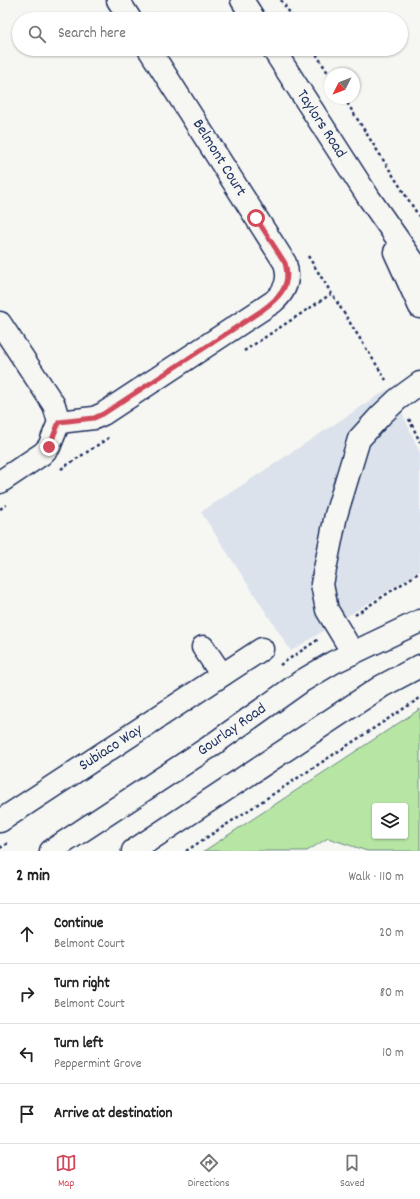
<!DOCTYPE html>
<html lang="en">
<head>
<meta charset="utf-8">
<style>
  body { margin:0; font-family:Dekko,sans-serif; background:#f6f6f6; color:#222 }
  .controls { position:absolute; right:12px; bottom:12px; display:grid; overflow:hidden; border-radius:4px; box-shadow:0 1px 3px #0004 }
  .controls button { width:36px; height:36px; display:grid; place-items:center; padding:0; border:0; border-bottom:1px solid #e0e0e0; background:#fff; color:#222; font:20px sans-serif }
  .compass { position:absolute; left:324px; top:68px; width:36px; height:36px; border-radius:50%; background:#fff; box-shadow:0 1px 3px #0004; rotate:228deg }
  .stop { position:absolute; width:12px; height:12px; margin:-9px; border:3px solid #d1495b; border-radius:50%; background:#fff }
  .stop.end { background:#d1495b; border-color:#fff; box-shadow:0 1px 4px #0008 }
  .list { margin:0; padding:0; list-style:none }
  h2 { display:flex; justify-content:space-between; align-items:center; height:52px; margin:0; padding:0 16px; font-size:17px }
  h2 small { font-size:13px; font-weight:400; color:#767676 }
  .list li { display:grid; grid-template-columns:26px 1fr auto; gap:12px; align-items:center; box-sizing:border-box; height:60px; padding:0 16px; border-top:1px solid #e0e0e0 }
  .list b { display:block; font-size:15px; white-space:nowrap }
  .list p { margin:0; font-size:13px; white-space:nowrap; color:#767676 }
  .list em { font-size:13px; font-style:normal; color:#767676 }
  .icon { flex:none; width:22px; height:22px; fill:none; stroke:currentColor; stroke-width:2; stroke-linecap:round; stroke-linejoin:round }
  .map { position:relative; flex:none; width:420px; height:851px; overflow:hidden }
  .search { position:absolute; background:#fff; box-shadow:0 1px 3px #0004; left:12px; right:12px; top:12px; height:44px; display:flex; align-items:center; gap:10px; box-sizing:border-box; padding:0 14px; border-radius:22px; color:#767676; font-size:15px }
  .sheet { height:292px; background:#fff }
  nav { display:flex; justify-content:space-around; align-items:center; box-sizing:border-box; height:56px; border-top:1px solid #e0e0e0; background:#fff; font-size:11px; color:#767676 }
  nav a { display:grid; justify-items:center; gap:2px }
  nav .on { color:#d1495b }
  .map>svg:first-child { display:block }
</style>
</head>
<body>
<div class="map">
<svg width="420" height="851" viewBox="0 0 420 851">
  <rect width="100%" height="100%" fill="#f6f6f2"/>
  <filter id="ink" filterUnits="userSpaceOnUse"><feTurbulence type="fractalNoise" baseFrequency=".025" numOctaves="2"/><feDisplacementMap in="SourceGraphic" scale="8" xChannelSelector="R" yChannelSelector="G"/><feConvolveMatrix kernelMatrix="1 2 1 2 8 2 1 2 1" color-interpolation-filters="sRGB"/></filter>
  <g filter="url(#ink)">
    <path fill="#dbe2ec" d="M388,389L402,412L420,453V571L291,651L201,512Z"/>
    <path fill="#b7e5a4" stroke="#698a81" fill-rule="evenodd" d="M420,709V851H367L328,838L307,851H204ZM375,806H405V836H375Z"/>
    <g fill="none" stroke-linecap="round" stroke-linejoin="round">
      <defs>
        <g id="minor">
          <path d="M118,0L130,19"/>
          <path d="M0,323L54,405L59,422L49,447L42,454L0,482"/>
          <path d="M59,422L94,418L103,414L273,302C286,291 290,279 285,263L149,49"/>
          <path d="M203,647L222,675"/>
          <path d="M353,653L327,610L322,584L336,515L359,439L381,415L398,399L420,383"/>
          <path d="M0,821L262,649"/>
        </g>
        <g id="major">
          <path d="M242,0L254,19"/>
          <path d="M273,49L369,198L420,271"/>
          <path d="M395,252L420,307"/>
          <path d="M51,851L208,748L302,681L334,662L420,621"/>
          <path d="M133,851L382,686L420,666"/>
        </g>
      </defs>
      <use href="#minor" stroke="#1b2f5e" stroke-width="25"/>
      <use href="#major" stroke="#1b2f5e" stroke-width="25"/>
      <g stroke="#1b2f5e" stroke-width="2.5" stroke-dasharray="3 3" stroke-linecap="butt">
        <path d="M281,0L294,19"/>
        <path d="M153,13L157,19"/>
        <path d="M313,49L330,76"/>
        <path d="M344,98L420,218"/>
        <path d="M308,256L386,380"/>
        <path d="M244,351L331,294"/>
        <path d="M409,419L420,442"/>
        <path d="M61,469L110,437"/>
        <path d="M0,509L6,505"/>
        <path d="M355,615L420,572"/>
        <path d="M280,665L319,639"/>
        <path d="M0,848L8,843"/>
        <path d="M186,851L420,698"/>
      </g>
      <use href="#minor" stroke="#f6f6f2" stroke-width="22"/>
      <use href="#major" stroke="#f6f6f2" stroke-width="22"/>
    </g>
  </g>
  <g fill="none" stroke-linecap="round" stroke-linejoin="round" filter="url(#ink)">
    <path stroke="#d1495b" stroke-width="5" d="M49,447L59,422L94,418L103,414L261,311C279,298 292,286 285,263L256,218"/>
  </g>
  <g text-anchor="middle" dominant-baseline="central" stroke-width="4" stroke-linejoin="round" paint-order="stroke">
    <g font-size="16" fill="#1b2f5e" stroke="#f6f6f2">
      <text transform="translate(321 124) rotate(57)">Taylors Road</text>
      <text transform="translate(219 158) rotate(58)">Belmont Court</text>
      <text transform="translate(232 730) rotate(-35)">Gourlay Road</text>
      <text transform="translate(111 748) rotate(-33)">Subiaco Way</text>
    </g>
  </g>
</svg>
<div class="controls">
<button><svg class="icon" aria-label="layers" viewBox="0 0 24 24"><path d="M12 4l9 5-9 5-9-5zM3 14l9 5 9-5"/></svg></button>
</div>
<svg class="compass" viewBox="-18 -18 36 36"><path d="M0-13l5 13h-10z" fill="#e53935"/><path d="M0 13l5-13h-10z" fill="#767676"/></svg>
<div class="stop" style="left:256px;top:218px"></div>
<div class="stop end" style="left:49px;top:447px"></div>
<div class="search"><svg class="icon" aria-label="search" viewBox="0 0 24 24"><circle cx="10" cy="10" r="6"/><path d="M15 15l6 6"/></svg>Search here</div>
</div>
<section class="sheet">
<h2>2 min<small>Walk · 110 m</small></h2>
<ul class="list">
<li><svg class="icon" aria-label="ahead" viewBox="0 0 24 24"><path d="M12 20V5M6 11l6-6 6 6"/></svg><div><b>Continue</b><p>Belmont Court</p></div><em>20 m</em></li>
<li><svg class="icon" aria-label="right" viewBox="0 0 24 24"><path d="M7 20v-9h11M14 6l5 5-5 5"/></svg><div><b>Turn right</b><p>Belmont Court</p></div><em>80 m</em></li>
<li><svg class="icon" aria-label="left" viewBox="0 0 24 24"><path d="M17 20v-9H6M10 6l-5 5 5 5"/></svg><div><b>Turn left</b><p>Peppermint Grove</p></div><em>10 m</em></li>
<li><svg class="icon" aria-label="arrive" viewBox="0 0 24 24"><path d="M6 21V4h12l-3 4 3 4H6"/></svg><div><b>Arrive at destination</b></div></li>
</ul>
</section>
<nav>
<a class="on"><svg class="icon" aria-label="map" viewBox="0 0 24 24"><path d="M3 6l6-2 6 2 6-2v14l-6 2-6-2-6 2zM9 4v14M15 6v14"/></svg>Map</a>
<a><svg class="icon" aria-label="directions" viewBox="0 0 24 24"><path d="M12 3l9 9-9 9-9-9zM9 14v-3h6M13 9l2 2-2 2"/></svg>Directions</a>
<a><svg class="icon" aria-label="saved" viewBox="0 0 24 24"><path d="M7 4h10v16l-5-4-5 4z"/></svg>Saved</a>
</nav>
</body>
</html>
